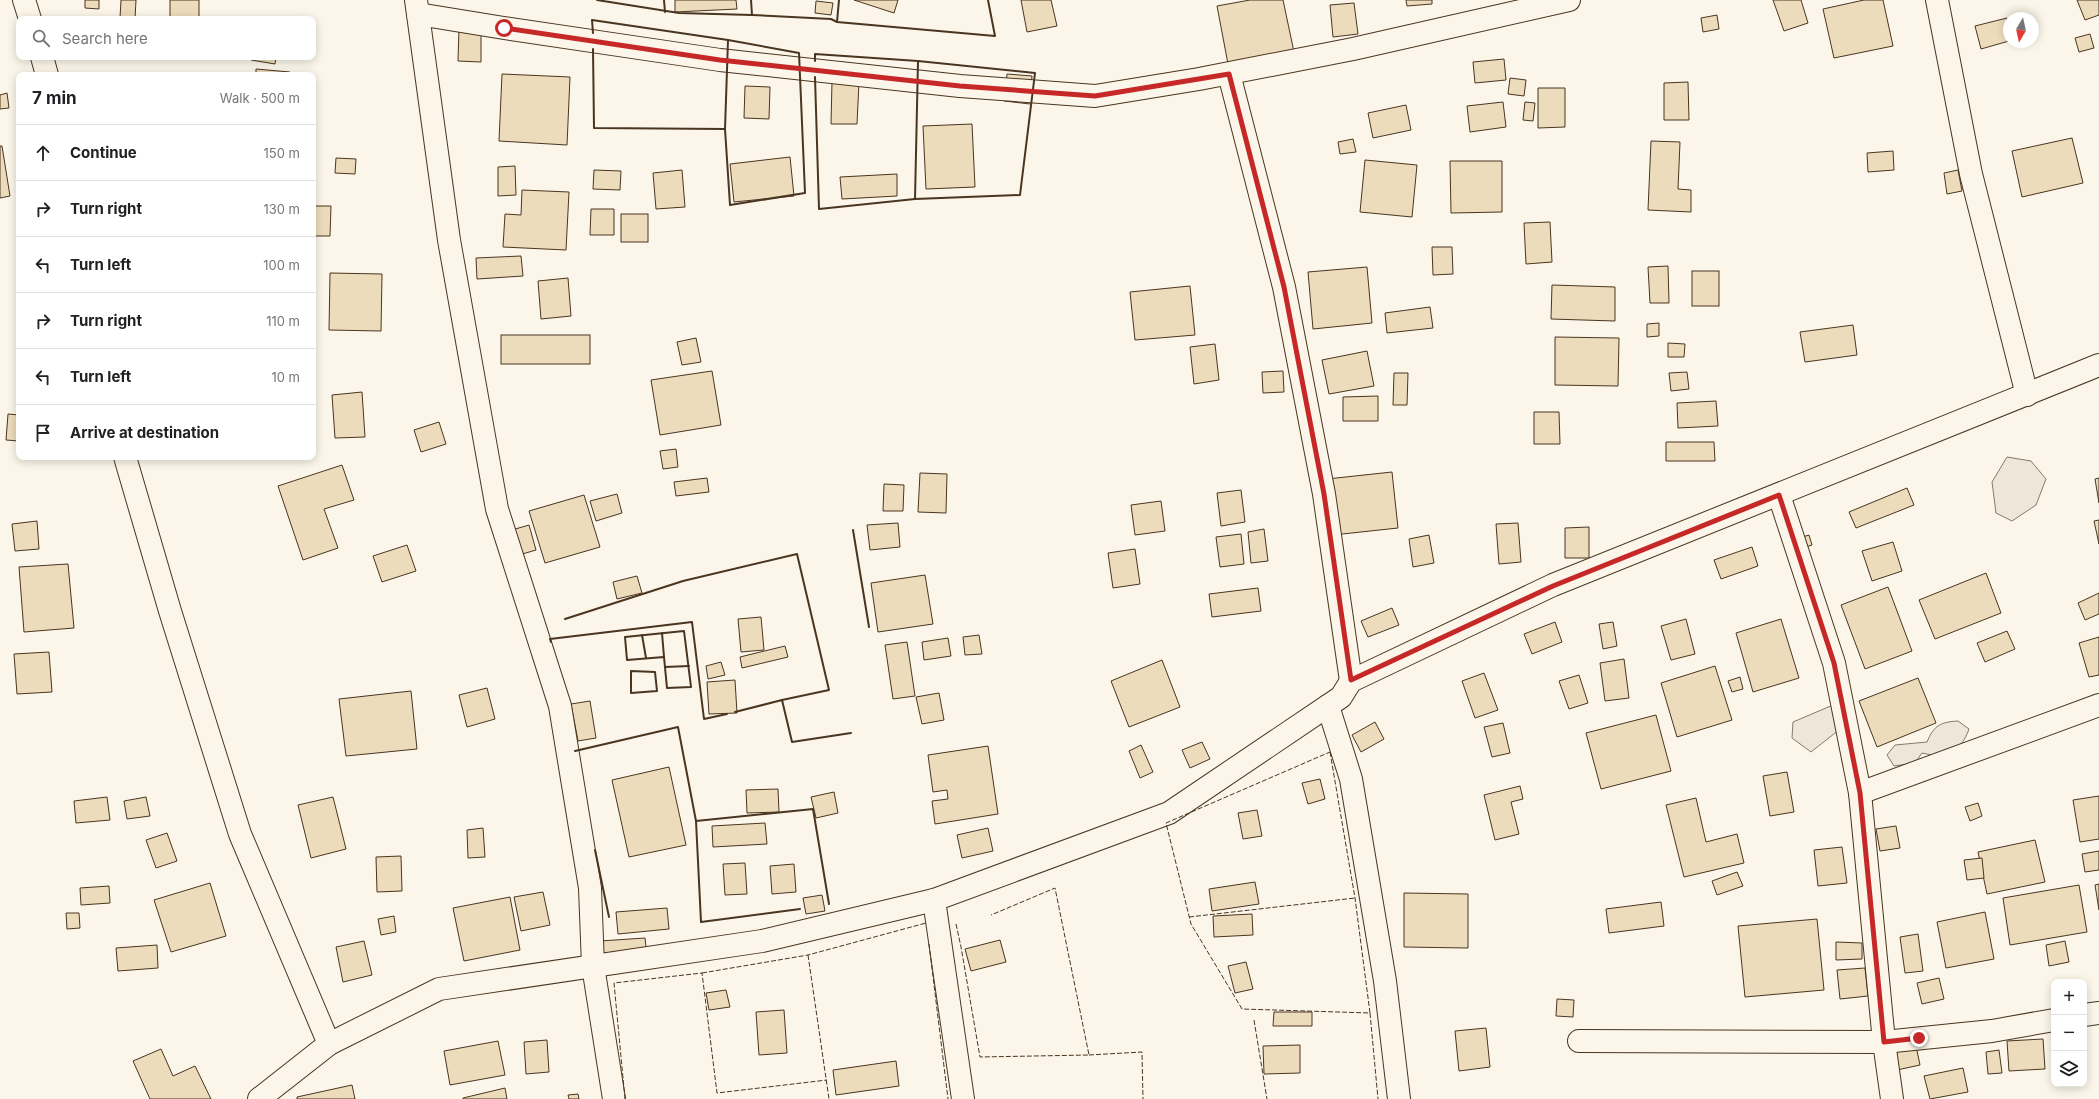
<!DOCTYPE html>
<html lang="en">
<head>
<meta charset="utf-8">
<style>
  body { margin:0; font-family:Inter,sans-serif; background:#f6f6f6; color:#202124 }
  .controls { position:absolute; right:12px; bottom:12px; display:grid; overflow:hidden; border-radius:8px; box-shadow:0 2px 10px #0003 }
  .controls button { width:36px; height:36px; display:grid; place-items:center; padding:0; border:0; border-bottom:1px solid #e0e0e0; background:#fff; color:#202124; font:20px sans-serif }
  .compass { position:absolute; left:2003px; top:12px; width:36px; height:36px; border-radius:50%; background:#fff; box-shadow:0 2px 10px #0003; rotate:189deg }
  .stop { position:absolute; width:12px; height:12px; margin:-9px; border:3px solid #c62828; border-radius:50%; background:#fff }
  .stop.end { background:#c62828; border-color:#fff; box-shadow:0 1px 4px #0008 }
  .list { margin:0; padding:0; list-style:none }
  h2 { display:flex; justify-content:space-between; align-items:center; height:52px; margin:0; padding:0 16px; font-size:17px }
  h2 small { font-size:13px; font-weight:400; color:#757577 }
  .list li { display:grid; grid-template-columns:26px 1fr auto; gap:12px; align-items:center; box-sizing:border-box; height:56px; padding:0 16px; border-top:1px solid #e0e0e0 }
  .list b { display:block; font-size:15px; white-space:nowrap }
  .list em { font-size:13px; font-style:normal; color:#757577 }
  .icon { flex:none; width:22px; height:22px; fill:none; stroke:currentColor; stroke-width:2; stroke-linecap:round; stroke-linejoin:round }
  .map { position:relative; flex:none; width:2099px; height:1099px; overflow:hidden }
  .search { position:absolute; background:#fff; box-shadow:0 2px 10px #0003; left:16px; top:16px; width:300px; height:44px; display:flex; align-items:center; gap:10px; box-sizing:border-box; padding:0 14px; border-radius:8px; color:#757577; font-size:15px }
  .panel { position:absolute; background:#fff; box-shadow:0 2px 10px #0003; left:16px; top:72px; width:300px; height:388px; border-radius:8px }
  .map>svg:first-child { display:block }
</style>
</head>
<body>
<div class="map">
<svg width="2099" height="1099" viewBox="0 0 2099 1099">
  <rect width="100%" height="100%" fill="#fbf6e9"/>
  <g fill="#ede6d9" stroke="#887966">
    <path d="M2007,457L2031,461L2046,479L2036,505L2012,521L1996,513L1992,482Z"/>
    <path d="M1833,705L1849,722L1811,752L1792,738L1793,722Z"/>
    <path d="M1958,721L1969,729C1961,752 1946,759 1922,753L1915,763L1894,766L1887,755L1895,745L1927,742C1934,725 1941,722 1958,721Z"/>
  </g>
  <g fill="#ecdcbc" stroke="#4a3520">
    <path d="M85,0H99V9L85,8Z"/>
    <path d="M121,0H136L135,19L120,18Z"/>
    <rect x="170" y="0" width="29" height="19"/>
    <path d="M675,0H736L737,9L675,12Z"/>
    <path d="M854,0H898L894,13Z"/>
    <path d="M1021,0H1051L1057,26L1027,32Z"/>
    <path d="M1250,0H1283L1294,52L1228,64L1217,6Z"/>
    <path d="M1406,0H1432V4L1407,6Z"/>
    <path d="M1773,0H1801L1808,23L1784,31Z"/>
    <path d="M1864,0H1883L1893,46L1834,58L1823,9Z"/>
    <path d="M2077,0H2099V15L2085,20Z"/>
    <path d="M816,1L833,3L831,15L815,13Z"/>
    <path d="M1354,3L1358,34L1333,37L1330,5Z"/>
    <path d="M1717,15L1719,29L1703,32L1701,18Z"/>
    <path d="M2007,18L2009,41L1981,49L1975,26Z"/>
    <path d="M459,28H481V62L458,61Z"/>
    <path d="M2090,34L2094,48L2079,52L2075,38Z"/>
    <path d="M251,57H276L275,64L251,60Z"/>
    <path d="M1504,59L1506,80L1475,83L1473,62Z"/>
    <path d="M256,69L290,72V75H256Z"/>
    <path d="M502,74L570,77L567,145L499,141Z"/>
    <path d="M1007,74L1032,76L1030,104L1004,101Z"/>
    <path d="M1510,78L1526,80L1524,96L1508,94Z"/>
    <path d="M832,81L859,82L857,124H831Z"/>
    <path d="M1688,82L1689,120H1664V83Z"/>
    <path d="M745,86L770,87L769,119L744,118Z"/>
    <path d="M1538,88H1565V127L1538,128Z"/>
    <path d="M7,93L9,108L0,109V95Z"/>
    <path d="M1503,102L1506,127L1470,132L1467,106Z"/>
    <path d="M1525,102L1535,103L1533,121L1523,120Z"/>
    <path d="M1406,105L1411,130L1373,138L1368,113Z"/>
    <path d="M972,124L975,187L926,189L923,126Z"/>
    <path d="M2072,138L2083,183L2022,197L2012,151Z"/>
    <path d="M1353,139L1356,152L1340,154L1338,142Z"/>
    <path d="M1651,141L1680,142L1678,189L1691,190V212L1648,210Z"/>
    <path d="M0,146H2L10,196L0,198Z"/>
    <path d="M1893,151L1894,170L1868,172L1867,153Z"/>
    <path d="M790,157L794,196L734,202L730,164Z"/>
    <path d="M336,158L356,159L355,174L335,173Z"/>
    <path d="M1365,160L1417,165L1412,217L1360,212Z"/>
    <path d="M1450,161H1502V212L1451,213Z"/>
    <path d="M515,166L516,195L498,196V167Z"/>
    <path d="M594,170L621,171L620,190L593,189Z"/>
    <path d="M682,170L685,207L656,209L653,173Z"/>
    <path d="M1958,170L1962,191L1947,194L1944,173Z"/>
    <path d="M897,174V196L842,199L840,177Z"/>
    <path d="M522,190L569,192L566,250L503,247L505,214L521,215Z"/>
    <path d="M313,206H331L330,236H313Z"/>
    <path d="M591,209H614V235H590Z"/>
    <rect x="621" y="214" width="27" height="28"/>
    <path d="M1550,222L1552,262L1526,264L1524,223Z"/>
    <path d="M1432,247H1452L1453,274L1433,275Z"/>
    <path d="M521,256L523,276L477,279L476,258Z"/>
    <path d="M1668,266L1669,303H1650L1648,267Z"/>
    <path d="M1367,267L1372,323L1313,329L1308,272Z"/>
    <rect x="1692" y="271" width="27" height="35"/>
    <path d="M330,273L382,274L381,331L329,330Z"/>
    <path d="M568,278L571,316L541,319L538,281Z"/>
    <path d="M1552,285L1615,287V321L1551,319Z"/>
    <path d="M1190,286L1195,335L1135,340L1130,292Z"/>
    <path d="M1430,307L1433,328L1387,333L1385,313Z"/>
    <path d="M1659,323V336L1647,337V324Z"/>
    <path d="M1853,325L1857,355L1805,362L1800,332Z"/>
    <rect x="501" y="335" width="89" height="29"/>
    <path d="M1555,337L1619,338L1618,386L1555,385Z"/>
    <path d="M696,338L701,362L682,365L677,342Z"/>
    <path d="M1668,343L1685,344L1684,357H1668Z"/>
    <path d="M1215,344L1219,380L1194,384L1190,347Z"/>
    <path d="M1367,351L1374,386L1329,394L1322,360Z"/>
    <path d="M712,371L721,425L660,435L651,380Z"/>
    <path d="M1283,371L1284,392L1263,393L1262,372Z"/>
    <path d="M1687,372L1689,389L1671,391L1669,373Z"/>
    <path d="M1394,373H1408L1407,405H1393Z"/>
    <path d="M362,392L365,437L335,438L332,395Z"/>
    <path d="M1378,396V421H1343V397Z"/>
    <path d="M1716,401L1718,426L1678,428L1677,403Z"/>
    <path d="M1534,412H1559L1560,444H1534Z"/>
    <path d="M8,414L19,415V441L6,440Z"/>
    <path d="M439,422L446,444L421,452L414,430Z"/>
    <path d="M1666,442H1714L1715,461H1666Z"/>
    <path d="M676,449L678,467L663,469L660,451Z"/>
    <path d="M342,465L354,500L324,509L338,548L303,560L278,486Z"/>
    <path d="M1392,472L1398,528L1333,535L1327,479Z"/>
    <path d="M920,473L947,474L946,513L918,512Z"/>
    <path d="M707,478L709,492L676,496L674,482Z"/>
    <path d="M2099,478V503L2095,479Z"/>
    <path d="M884,484L904,485L903,511H883Z"/>
    <path d="M1907,488L1914,505L1856,528L1849,512Z"/>
    <path d="M1241,490L1245,522L1221,526L1217,493Z"/>
    <path d="M617,494L622,513L596,521L590,501Z"/>
    <path d="M584,495L600,547L545,563L529,511Z"/>
    <path d="M1161,501L1165,531L1135,535L1131,505Z"/>
    <path d="M2099,520V544L2094,521Z"/>
    <path d="M37,521L39,549L15,551L12,524Z"/>
    <path d="M898,523L900,547L870,550L867,525Z"/>
    <path d="M1518,523L1521,562L1499,564L1496,524Z"/>
    <path d="M529,525L536,550L519,555L512,530Z"/>
    <path d="M1589,527V558H1565V528Z"/>
    <path d="M1264,529L1268,561L1251,563L1248,532Z"/>
    <path d="M1241,534L1244,564L1220,567L1216,537Z"/>
    <path d="M1429,535L1434,563L1413,567L1409,539Z"/>
    <path d="M1809,535L1812,545L1800,549L1796,539Z"/>
    <path d="M1893,542L1902,571L1872,581L1862,551Z"/>
    <path d="M407,545L416,571L382,582L373,556Z"/>
    <path d="M1752,547L1758,566L1721,579L1714,560Z"/>
    <path d="M1135,549L1140,584L1113,588L1108,553Z"/>
    <path d="M68,564L74,628L24,632L19,567Z"/>
    <path d="M1986,573L2001,613L1935,639L1919,600Z"/>
    <path d="M925,575L933,624L878,632L871,583Z"/>
    <path d="M637,576L642,593L617,599L613,582Z"/>
    <path d="M1888,587L1912,651L1865,669L1841,605Z"/>
    <path d="M1258,588L1261,611L1212,617L1209,594Z"/>
    <path d="M2099,593V614L2085,620L2078,603Z"/>
    <path d="M1392,608L1399,625L1368,637L1361,621Z"/>
    <path d="M761,617L764,650L741,652L738,619Z"/>
    <path d="M1686,619L1695,654L1671,660L1661,626Z"/>
    <path d="M1781,619L1799,678L1753,692L1736,633Z"/>
    <path d="M1555,622L1562,642L1532,654L1524,634Z"/>
    <path d="M1613,622L1617,646L1603,649L1599,624Z"/>
    <path d="M2007,631L2015,649L1985,662L1977,643Z"/>
    <path d="M979,635L982,654L965,655L963,637Z"/>
    <path d="M2099,637V675L2089,677L2079,643Z"/>
    <path d="M948,638L951,656L924,660L922,642Z"/>
    <path d="M907,642L915,696L893,699L885,645Z"/>
    <path d="M785,646L788,657L742,668L740,657Z"/>
    <path d="M49,652L52,692L17,694L14,654Z"/>
    <path d="M1624,659L1629,698L1605,701L1600,663Z"/>
    <path d="M1162,660L1180,707L1129,727L1111,681Z"/>
    <path d="M721,662L725,675L708,679L706,666Z"/>
    <path d="M1715,666L1732,720L1677,737L1661,683Z"/>
    <path d="M1484,673L1498,710L1475,718L1462,681Z"/>
    <path d="M1579,675L1588,703L1569,709L1559,681Z"/>
    <path d="M1740,677L1743,689L1732,692L1728,681Z"/>
    <path d="M1918,678L1936,723L1877,747L1859,701Z"/>
    <path d="M735,680L737,713L709,714L707,682Z"/>
    <path d="M487,688L495,719L467,727L459,695Z"/>
    <path d="M411,691L417,749L346,756L339,699Z"/>
    <path d="M939,693L944,720L922,724L916,697Z"/>
    <path d="M590,701L596,738L578,741L571,704Z"/>
    <path d="M1656,715L1671,771L1601,789L1586,733Z"/>
    <path d="M1375,722L1384,739L1361,752L1352,735Z"/>
    <path d="M1503,723L1510,753L1492,757L1484,727Z"/>
    <path d="M1202,742L1210,759L1190,768L1182,750Z"/>
    <path d="M1141,745L1153,772L1140,778L1129,751Z"/>
    <path d="M988,746L998,814L935,824L932,801L948,799L947,790L933,792L928,755Z"/>
    <path d="M669,767L686,845L629,857L612,780Z"/>
    <path d="M1787,772L1794,812L1770,816L1763,776Z"/>
    <path d="M1320,779L1325,799L1308,804L1302,783Z"/>
    <path d="M1520,786L1523,799L1511,802L1519,834L1495,840L1484,795Z"/>
    <path d="M778,789L779,812L747,813L746,790Z"/>
    <path d="M834,792L838,813L816,818L811,797Z"/>
    <path d="M2099,796V839L2080,842L2073,800Z"/>
    <path d="M107,797L110,820L76,823L74,801Z"/>
    <path d="M146,797L150,816L127,819L124,801Z"/>
    <path d="M333,797L346,849L311,858L298,805Z"/>
    <path d="M1696,798L1706,842L1737,834L1744,863L1684,877L1666,805Z"/>
    <path d="M1978,803L1982,816L1970,821L1965,807Z"/>
    <path d="M1257,810L1262,836L1243,839L1238,813Z"/>
    <path d="M765,823L767,844L713,847L712,826Z"/>
    <path d="M1896,826L1900,848L1880,851L1876,829Z"/>
    <path d="M483,828L485,857L468,858L467,830Z"/>
    <path d="M988,828L993,851L962,858L957,835Z"/>
    <path d="M167,833L177,861L156,868L146,840Z"/>
    <path d="M2035,840L2045,882L1987,894L1978,852Z"/>
    <path d="M1842,847L1847,883L1818,886L1814,850Z"/>
    <path d="M2099,851V870L2085,872L2082,854Z"/>
    <path d="M401,856L402,891L377,892L376,857Z"/>
    <path d="M1982,858L1984,878L1967,880L1964,860Z"/>
    <path d="M745,863L747,894L725,895L723,864Z"/>
    <path d="M794,864L796,892L772,894L770,866Z"/>
    <path d="M1737,872L1743,886L1717,895L1712,881Z"/>
    <path d="M1255,882L1259,904L1212,911L1209,889Z"/>
    <path d="M210,883L226,936L171,952L154,900Z"/>
    <path d="M2099,884V910L2095,885Z"/>
    <path d="M2079,885L2087,932L2010,945L2003,898Z"/>
    <path d="M109,886L110,903L81,905L80,888Z"/>
    <path d="M543,892L550,925L521,931L514,897Z"/>
    <path d="M1404,893L1468,894V948L1404,947Z"/>
    <path d="M822,895L825,911L806,914L803,898Z"/>
    <path d="M510,897L520,950L464,961L453,908Z"/>
    <path d="M1661,902L1664,926L1609,933L1606,909Z"/>
    <path d="M667,908L669,929L618,934L616,912Z"/>
    <path d="M1985,912L1994,959L1946,968L1937,922Z"/>
    <path d="M66,913H79L80,928L67,929Z"/>
    <path d="M1252,914L1253,935L1214,937L1213,916Z"/>
    <path d="M394,916L396,932L381,935L378,919Z"/>
    <path d="M1817,919L1824,990L1745,997L1738,926Z"/>
    <path d="M1918,934L1923,971L1905,973L1900,937Z"/>
    <path d="M645,938L647,955L602,959L600,941Z"/>
    <path d="M1000,940L1006,962L971,971L965,949Z"/>
    <path d="M364,941L372,975L343,982L336,947Z"/>
    <path d="M2065,941L2069,962L2049,966L2046,945Z"/>
    <path d="M1836,942L1862,943V959L1836,960Z"/>
    <path d="M157,945L158,968L118,971L116,948Z"/>
    <path d="M1246,962L1253,989L1235,993L1228,966Z"/>
    <path d="M1865,968L1868,996L1840,999L1837,970Z"/>
    <path d="M1939,978L1944,999L1922,1004L1917,983Z"/>
    <path d="M726,990L730,1007L709,1010L706,993Z"/>
    <path d="M1557,999L1574,1000L1573,1017L1556,1016Z"/>
    <path d="M784,1010L787,1053L759,1055L756,1012Z"/>
    <path d="M1274,1012H1312V1026H1273Z"/>
    <path d="M1486,1028L1490,1067L1459,1071L1455,1031Z"/>
    <path d="M2043,1039L2045,1069L2009,1071L2007,1041Z"/>
    <path d="M547,1040L549,1072L526,1074L524,1042Z"/>
    <path d="M498,1041L505,1075L450,1085L444,1051Z"/>
    <path d="M1300,1045V1073L1264,1074L1263,1046Z"/>
    <path d="M1916,1046L1920,1065L1897,1070L1892,1052Z"/>
    <path d="M161,1049L173,1076L195,1066L211,1099H150L133,1061Z"/>
    <path d="M1999,1050L2002,1073L1988,1074L1986,1052Z"/>
    <path d="M896,1061L899,1086L836,1095L833,1070Z"/>
    <path d="M1963,1068L1968,1092L1930,1099L1924,1076Z"/>
    <path d="M352,1085L355,1099H297V1097Z"/>
    <path d="M505,1088L507,1099H463V1098Z"/>
    <path d="M578,1094L579,1099H569L568,1095Z"/>
  </g>
  <g fill="none" stroke-linecap="round" stroke-linejoin="round">
    <defs>
      <g id="minor">
        <path d="M24,0L30,19"/>
        <path d="M416,0L449,240L497,509L560,706L590,888L593,966L614,1099"/>
        <path d="M1937,0L1971,174L2027,395"/>
        <path d="M418,14L504,28L720,60L960,86L1095,96L1199,79L1353,49L1569,0"/>
        <path d="M42,57L47,75"/>
        <path d="M1229,74L1284,287L1324,494L1351,681"/>
        <path d="M125,457L170,611L240,834L329,1044"/>
        <path d="M1779,495L1834,663L1860,793L1884,1042L1892,1099"/>
        <path d="M1328,706L1351,779L1385,981L1399,1099"/>
        <path d="M1860,793L2099,705"/>
        <path d="M934,900L963,1099"/>
        <path d="M2084,1015L2099,1013"/>
        <path d="M1579,1041L1884,1042L1992,1031L2054,1020"/>
        <path d="M259,1099L329,1044L439,989L762,941L934,900L1169,813L1341,697L1351,681L1553,585L2099,365"/>
      </g>
    </defs>
    <use href="#minor" stroke="#4a3520" stroke-width="24"/>
    <use href="#minor" stroke="#fbf6e9" stroke-width="22"/>
    <g stroke="#4a3520" stroke-width="1" stroke-dasharray="5 2" stroke-linecap="butt">
      <path d="M1330,752L1355,898L1370,1013L1242,1009L1191,924L1166,823Z"/>
      <path d="M1189,917L1355,898"/>
      <path d="M956,924L961,947L980,1057L1089,1055L1055,888L991,915"/>
      <path d="M929,944L948,1099"/>
      <path d="M808,955L829,1099"/>
      <path d="M702,973L808,955L926,923L927,924"/>
      <path d="M1370,1013L1378,1099"/>
      <path d="M1254,1020L1267,1099"/>
      <path d="M1089,1055L1142,1052L1143,1099"/>
      <path d="M625,1099L614,983L702,973L717,1093L827,1080"/>
    </g>
    <g stroke="#4a3520" stroke-width="2">
      <path d="M597,0L679,13L752,15L831,19L837,22"/>
      <path d="M664,0L665,12"/>
      <path d="M751,0L752,15"/>
      <path d="M839,0L837,22L995,36L988,0"/>
      <path d="M593,33L592,20L728,40"/>
      <path d="M728,40L799,53L805,193L730,205L725,129Z"/>
      <path d="M593,49L594,128L725,129"/>
      <path d="M815,61V54L918,61"/>
      <path d="M918,61L1035,73L1020,195L915,199Z"/>
      <path d="M815,77L819,209L915,199"/>
      <path d="M853,530L869,627"/>
      <path d="M565,619L683,581L797,554L829,690L782,700"/>
      <path d="M684,631L691,687L667,688L664,657L627,660L625,637Z"/>
      <path d="M662,633L664,657"/>
      <path d="M642,635L646,658"/>
      <path d="M551,642L550,639L692,622L704,719L727,714"/>
      <path d="M665,667L689,666"/>
      <path d="M631,671L655,672L657,691L631,693Z"/>
      <path d="M735,712L782,700L792,742L851,733"/>
      <path d="M575,751L678,727L696,821"/>
      <path d="M595,850L609,917"/>
      <path d="M800,909L701,922L696,821L813,809L829,904"/>
    </g>
  </g>
  <g fill="none" stroke-linecap="round" stroke-linejoin="round">
    <path stroke="#c62828" stroke-width="5" d="M504,28L720,60L960,86L1095,96L1229,74L1284,287L1324,494L1351,680L1553,586L1779,495L1834,663L1860,793L1884,1042L1919,1038"/>
  </g>
</svg>
<div class="controls">
<button>+</button>
<button>−</button>
<button><svg class="icon" aria-label="layers" viewBox="0 0 24 24"><path d="M12 4l9 5-9 5-9-5zM3 14l9 5 9-5"/></svg></button>
</div>
<svg class="compass" viewBox="-18 -18 36 36"><path d="M0-13l5 13h-10z" fill="#e53935"/><path d="M0 13l5-13h-10z" fill="#757577"/></svg>
<div class="stop" style="left:504px;top:28px"></div>
<div class="stop end" style="left:1919px;top:1038px"></div>
<div class="search"><svg class="icon" aria-label="search" viewBox="0 0 24 24"><circle cx="10" cy="10" r="6"/><path d="M15 15l6 6"/></svg>Search here</div>
<section class="panel">
<h2>7 min<small>Walk · 500 m</small></h2>
<ul class="list">
<li><svg class="icon" aria-label="ahead" viewBox="0 0 24 24"><path d="M12 20V5M6 11l6-6 6 6"/></svg><div><b>Continue</b></div><em>150 m</em></li>
<li><svg class="icon" aria-label="right" viewBox="0 0 24 24"><path d="M7 20v-9h11M14 6l5 5-5 5"/></svg><div><b>Turn right</b></div><em>130 m</em></li>
<li><svg class="icon" aria-label="left" viewBox="0 0 24 24"><path d="M17 20v-9H6M10 6l-5 5 5 5"/></svg><div><b>Turn left</b></div><em>100 m</em></li>
<li><svg class="icon" aria-label="right" viewBox="0 0 24 24"><path d="M7 20v-9h11M14 6l5 5-5 5"/></svg><div><b>Turn right</b></div><em>110 m</em></li>
<li><svg class="icon" aria-label="left" viewBox="0 0 24 24"><path d="M17 20v-9H6M10 6l-5 5 5 5"/></svg><div><b>Turn left</b></div><em>10 m</em></li>
<li><svg class="icon" aria-label="arrive" viewBox="0 0 24 24"><path d="M6 21V4h12l-3 4 3 4H6"/></svg><div><b>Arrive at destination</b></div></li>
</ul>
</section>
</div>
</body>
</html>
